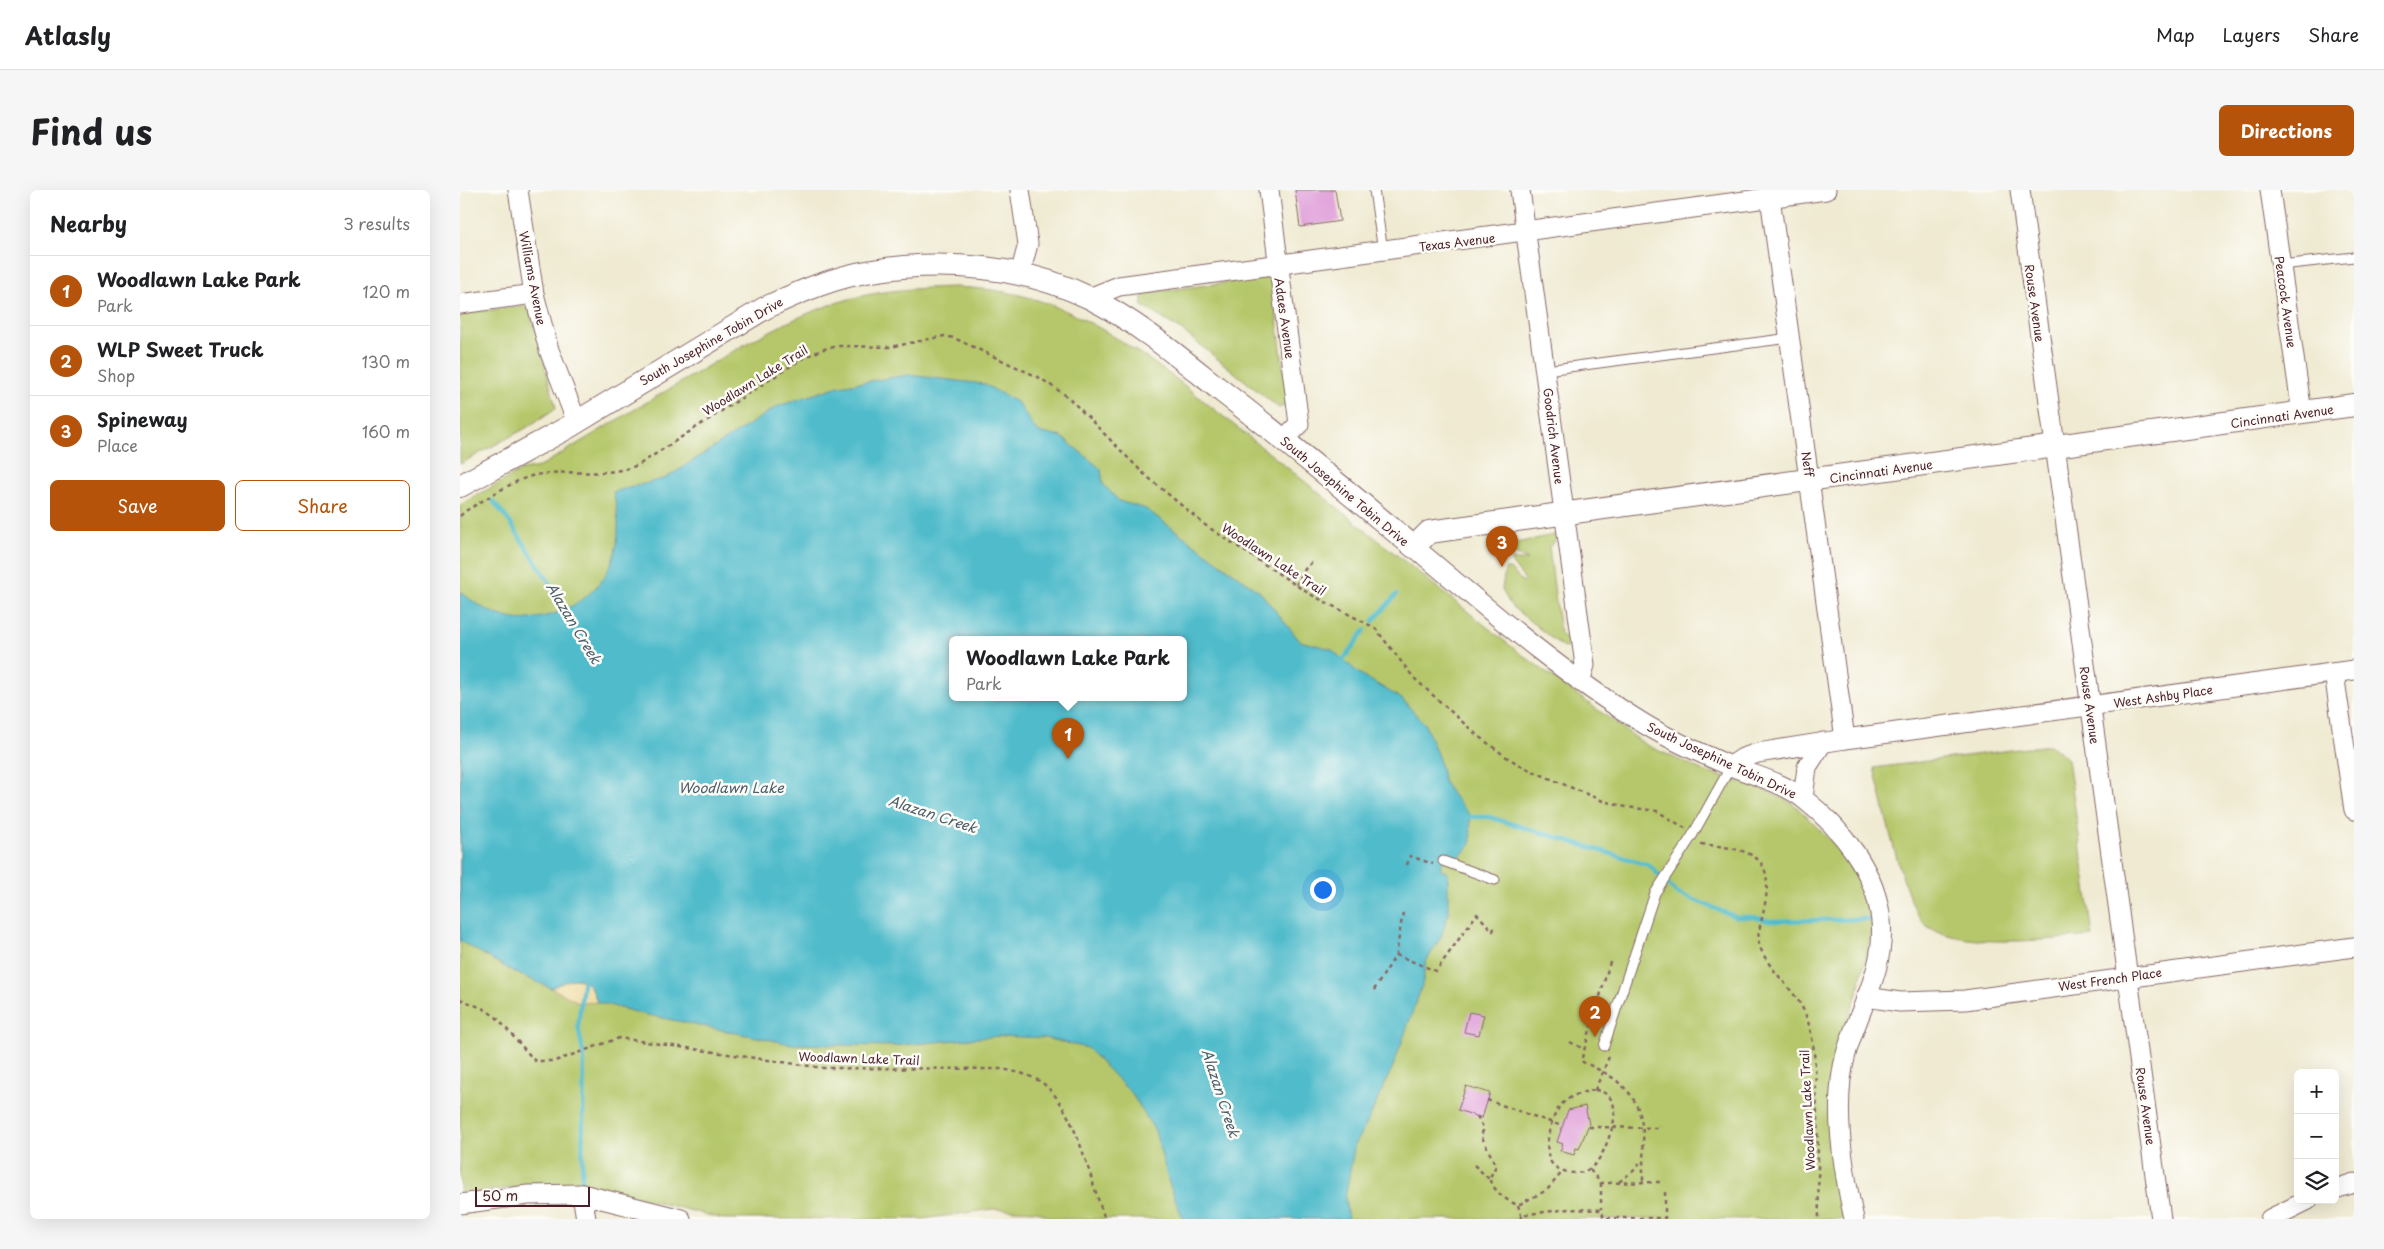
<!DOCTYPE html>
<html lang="en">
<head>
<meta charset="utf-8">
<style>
  body { margin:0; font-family:"Playpen Sans",sans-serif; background:#f6f6f6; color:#202124 }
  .controls { position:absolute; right:15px; bottom:15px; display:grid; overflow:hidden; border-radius:8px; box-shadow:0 5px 20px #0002 }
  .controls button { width:45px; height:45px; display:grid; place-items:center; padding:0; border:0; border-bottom:1px solid #e0e0e0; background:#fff; color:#202124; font:25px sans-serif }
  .scale { position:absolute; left:15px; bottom:12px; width:115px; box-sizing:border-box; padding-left:5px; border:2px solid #4a1f2b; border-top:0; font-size:14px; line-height:18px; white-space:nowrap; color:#4a1f2b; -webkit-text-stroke:4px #fdfcf7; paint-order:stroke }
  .you { position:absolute; left:862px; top:699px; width:18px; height:18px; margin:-12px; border:4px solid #fff; border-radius:50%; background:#1a73e8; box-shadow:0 0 0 8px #1a73e833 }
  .badge { display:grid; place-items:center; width:32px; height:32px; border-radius:50%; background:#b45309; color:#fff; font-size:16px; font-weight:700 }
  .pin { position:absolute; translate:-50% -41px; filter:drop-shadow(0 1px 2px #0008) }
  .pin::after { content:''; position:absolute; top:26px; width:18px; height:15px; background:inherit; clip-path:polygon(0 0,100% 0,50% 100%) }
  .popup { position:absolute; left:489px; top:446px; width:238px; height:65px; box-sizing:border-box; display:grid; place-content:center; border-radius:8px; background:#fff; filter:drop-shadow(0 1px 4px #0005); font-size:16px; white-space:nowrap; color:#757577 }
  .popup b { font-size:19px; color:#202124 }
  .popup::after { content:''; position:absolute; left:50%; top:100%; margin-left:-10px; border:10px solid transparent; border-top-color:#fff }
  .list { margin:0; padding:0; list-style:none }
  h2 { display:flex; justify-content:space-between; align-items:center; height:65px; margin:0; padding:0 20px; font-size:21px }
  h2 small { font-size:16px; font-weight:400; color:#757577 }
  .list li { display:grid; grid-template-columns:32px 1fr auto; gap:15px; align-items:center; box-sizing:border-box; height:70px; padding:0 20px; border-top:1px solid #e0e0e0 }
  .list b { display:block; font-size:19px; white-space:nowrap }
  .list p { margin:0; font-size:16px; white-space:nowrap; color:#757577 }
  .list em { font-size:16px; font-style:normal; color:#757577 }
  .actions { display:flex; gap:10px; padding:15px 20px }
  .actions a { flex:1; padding:11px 0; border:1px solid #b45309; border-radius:8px; text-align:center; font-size:18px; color:#b45309 }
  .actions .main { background:#b45309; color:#fff }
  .icon { flex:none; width:28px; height:28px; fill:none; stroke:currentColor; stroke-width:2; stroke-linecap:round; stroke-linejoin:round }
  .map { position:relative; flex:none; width:1894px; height:1029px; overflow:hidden; border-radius:8px }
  header { display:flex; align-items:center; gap:30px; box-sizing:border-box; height:70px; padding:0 25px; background:#fff; border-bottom:1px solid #e0e0e0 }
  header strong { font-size:24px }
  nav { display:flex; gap:28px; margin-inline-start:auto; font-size:18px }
  .intro { display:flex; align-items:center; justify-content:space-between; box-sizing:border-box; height:120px; padding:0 30px }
  h1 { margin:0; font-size:35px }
  .button { padding:12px 22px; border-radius:8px; background:#b45309; color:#fff; font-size:18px; font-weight:700 }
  main { display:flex; gap:30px; padding:0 30px }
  aside { flex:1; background:#fff; border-radius:8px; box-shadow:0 5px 20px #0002 }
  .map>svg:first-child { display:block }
</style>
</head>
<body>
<header>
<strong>Atlasly</strong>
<nav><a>Map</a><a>Layers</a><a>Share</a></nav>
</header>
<div class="intro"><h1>Find us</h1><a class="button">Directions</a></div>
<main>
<aside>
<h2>Nearby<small>3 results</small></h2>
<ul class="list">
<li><span class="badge">1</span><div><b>Woodlawn Lake Park</b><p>Park</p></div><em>120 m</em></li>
<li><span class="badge">2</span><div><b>WLP Sweet Truck</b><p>Shop</p></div><em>130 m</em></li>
<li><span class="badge">3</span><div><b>Spineway</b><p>Place</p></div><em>160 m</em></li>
</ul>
<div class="actions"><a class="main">Save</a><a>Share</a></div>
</aside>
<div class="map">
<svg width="1894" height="1029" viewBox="0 0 1894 1029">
  <rect width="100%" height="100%" fill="#fdfcf7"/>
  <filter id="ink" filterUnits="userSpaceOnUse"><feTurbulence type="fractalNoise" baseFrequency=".02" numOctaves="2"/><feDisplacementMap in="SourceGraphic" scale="10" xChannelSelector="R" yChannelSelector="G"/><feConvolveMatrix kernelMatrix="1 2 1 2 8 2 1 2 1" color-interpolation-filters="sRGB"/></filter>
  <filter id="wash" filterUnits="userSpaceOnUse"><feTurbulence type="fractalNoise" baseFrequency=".0096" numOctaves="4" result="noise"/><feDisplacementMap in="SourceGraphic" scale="20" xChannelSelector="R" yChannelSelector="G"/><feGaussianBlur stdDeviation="1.12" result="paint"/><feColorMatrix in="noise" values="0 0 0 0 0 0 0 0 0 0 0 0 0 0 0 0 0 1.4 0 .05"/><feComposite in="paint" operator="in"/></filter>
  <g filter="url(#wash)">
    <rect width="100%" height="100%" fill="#efead1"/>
    <g fill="#b5c76a" stroke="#80734a" fill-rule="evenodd">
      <path d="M809,87L812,89L828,214L819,218L720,139L682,116V108L685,103Z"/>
      <path d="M495,97C512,98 529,99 545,102C611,114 661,150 715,188L1057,461L1186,555L1246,582L1298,597L1334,614L1373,653L1398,689L1411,723L1412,742L1397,804L1373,875L1371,948L1383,1029H595L576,1021L533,1019L464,1029H263L128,994L66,996L0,1005V315L62,280L79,277C127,248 175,219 223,191C273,161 323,130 379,112C417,100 456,98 495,97ZM493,450H723V508H493Z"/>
      <path d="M69,115L96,218L66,238L0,274V124Z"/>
      <path d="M1093,345L1098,348L1089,357L1100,444L1112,453L1109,457L1104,458L1051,416L1042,400L1045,379H1050L1063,392L1065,390L1051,372L1053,370H1068L1055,364L1052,354Z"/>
      <path d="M1590,555L1608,569L1633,746C1590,749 1503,760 1467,736C1445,721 1422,608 1414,578Z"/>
    </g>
    <path fill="#eeda9e" stroke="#9c7c64" d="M109,789C129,789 131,794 137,812L120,813L91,798Z"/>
    <path fill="#4fbbcb" stroke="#4c6d7b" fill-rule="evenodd" d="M448,185L524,194L558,213L577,242L602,247L641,279L643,294L659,311L686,319L800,402L840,451L871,459L900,484L942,509L965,534L979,569L984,592L992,604L1010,625L1011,654L997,670L985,666L980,679L988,683V725L981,747L966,772L962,796L934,874L905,937L895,953L885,1008L888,1029H723L709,993L695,941L672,904L627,858L585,848L540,846L432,856L331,854L183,824L137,812C127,782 116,786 91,798L54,782L0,751V401C16,415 33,425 54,429C66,431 84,427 96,423C150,403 168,356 153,302L206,288L318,216L379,196ZM493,450H723V508H493Z"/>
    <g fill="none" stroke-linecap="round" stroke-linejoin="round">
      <g stroke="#4fbbcb" stroke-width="4.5">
        <path d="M33,311L49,331L107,419"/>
        <path d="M913,431L936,405"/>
        <path d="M883,470L905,440"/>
        <path d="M1007,627H1029L1189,675L1217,703L1276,727H1293L1310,731L1409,729"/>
        <path d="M122,991L124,868L118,835L124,786"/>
      </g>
    </g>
    <g id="blocks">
      <g fill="#e1a1da">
        <path d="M835,0H875L880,31L840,37Z"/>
        <path d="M1009,822L1024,825L1019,845L1004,842Z"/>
        <path d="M1006,896L1030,903L1022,928L998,920Z"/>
        <path d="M1125,916L1129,934L1119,959L1116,958L1114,965L1100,961L1103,954L1097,952L1108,920Z"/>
      </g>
    </g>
  </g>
  <g filter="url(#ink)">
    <use href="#blocks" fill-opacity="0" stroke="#846665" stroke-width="1"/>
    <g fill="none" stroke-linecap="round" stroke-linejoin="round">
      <defs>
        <g id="service">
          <path d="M914,0L923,61"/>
          <path d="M1821,75L1894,67"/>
          <path d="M1086,180L1330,148"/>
          <path d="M983,671L1035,690"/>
          <path d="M1144,856L1195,703L1232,646L1271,576"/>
        </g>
        <g id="minor">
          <path d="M58,0L74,104L89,160L116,230"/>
          <path d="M560,0L568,54L560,84"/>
          <path d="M809,0L839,234L824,249"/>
          <path d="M1060,0L1125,475L1120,492"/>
          <path d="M1309,0L1385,549"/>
          <path d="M1560,0L1701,1029"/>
          <path d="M1810,0L1842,223"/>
          <path d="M629,108L659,96L1366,0"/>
          <path d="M0,114L74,104"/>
          <path d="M954,357C1027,418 1100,482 1181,532C1210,550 1242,564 1273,577C1296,586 1324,593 1344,609C1382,639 1416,681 1421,731C1426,779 1398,820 1386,864C1372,914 1383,979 1394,1029"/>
          <path d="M1874,483L1894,620"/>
          <path d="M1271,576L1283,568L1298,563L1385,549L1894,480"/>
          <path d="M1343,608L1347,577L1363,552"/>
          <path d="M1406,807L1440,812L1505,810L1894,757"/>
          <path d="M1875,999L1894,993"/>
          <path d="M122,1004L126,1029"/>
          <path d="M0,1014L68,1005L122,1004L221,1029"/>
          <path d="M1810,1029L1848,1010"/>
        </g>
        <path id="tertiary" d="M0,296L107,238L305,118C339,102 374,87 412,81C483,69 565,76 630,108C679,133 720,168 763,202C828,252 891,305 954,357L969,342L1894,215"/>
      </defs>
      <use href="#service" stroke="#846665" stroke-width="11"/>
      <use href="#minor" stroke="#846665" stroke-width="21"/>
      <use href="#tertiary" stroke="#846665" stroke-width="24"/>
      <g stroke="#846665" stroke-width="2.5" stroke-dasharray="4 4" stroke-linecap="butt">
        <path d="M0,326L7,320C27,309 54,289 76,285C111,278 146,289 180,274L343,168L364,159L380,156L431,157L484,146L494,148L580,188L608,207L684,284L745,335L848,403L915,438L954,488L1018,546L1045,566L1063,577L1143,611L1166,617L1197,621L1225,638"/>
        <path d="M836,395L845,379L853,371"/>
        <path d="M1241,654C1293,660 1317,664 1303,723C1301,734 1296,746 1300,757C1310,783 1336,799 1346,826C1355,849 1355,876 1356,900C1358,943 1358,986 1359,1029"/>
        <path d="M947,675L950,666L973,674"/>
        <path d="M936,765L976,781L1017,724L1033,741L1035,735"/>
        <path d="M1150,772L1121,871C1133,877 1148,883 1158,892C1191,918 1182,955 1183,992"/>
        <path d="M914,800L936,765L943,722"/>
        <path d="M0,809L24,819L36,827L75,871H95L159,848L363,878L542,879C557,882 573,885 585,895C617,923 630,990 645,1029"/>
        <path d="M1110,852L1124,859"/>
        <path d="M1135,900C1143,901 1150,905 1153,913C1157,926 1152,939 1148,950C1139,975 1125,992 1097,978C1079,969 1090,927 1101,915C1111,905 1122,902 1135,900Z"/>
        <path d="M1135,900L1149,867"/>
        <path d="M1027,910L1102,936"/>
        <path d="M1017,926L1024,939L1021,945L1036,976L1029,989C1035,1001 1044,1010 1058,1015L1087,1000L1103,981"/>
        <path d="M1129,937L1198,938L1200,935"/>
        <path d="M1014,975L1029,989"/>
        <path d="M1130,980L1141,993L1202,992"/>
        <path d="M1159,992L1177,978L1181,970"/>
        <path d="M1141,993V1019"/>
        <path d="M1058,1015L1061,1025"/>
        <path d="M1062,1029L1061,1025L1108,1019L1141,1020L1144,1028H1205V1002"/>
      </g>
      <use href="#service" stroke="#fff" stroke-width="9"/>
      <use href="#minor" stroke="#fff" stroke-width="19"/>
      <use href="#tertiary" stroke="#fff" stroke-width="22"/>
    </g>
  </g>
  <g text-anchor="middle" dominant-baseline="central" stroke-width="5" stroke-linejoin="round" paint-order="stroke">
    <g font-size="12" fill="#4a1f2b" stroke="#fdfcf7">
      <text transform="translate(997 52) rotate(-7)">Texas Avenue</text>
      <text transform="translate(73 88) rotate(79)">Williams Avenue</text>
      <text transform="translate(1826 112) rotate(82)">Peacock Avenue</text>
      <text transform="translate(1575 113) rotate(82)">Rouse Avenue</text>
      <text transform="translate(825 128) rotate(82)">Adaes Avenue</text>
      <text transform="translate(251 151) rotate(-30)">South Josephine Tobin Drive</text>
      <text transform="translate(295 190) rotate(-32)">Woodlawn Lake Trail</text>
      <text transform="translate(1822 226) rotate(-8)">Cincinnati Avenue</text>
      <text transform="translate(1094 246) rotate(83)">Goodrich Avenue</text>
      <text transform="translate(1348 274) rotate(82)">Neff</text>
      <text transform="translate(1421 281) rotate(-8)">Cincinnati Avenue</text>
      <text transform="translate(885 301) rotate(40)">South Josephine Tobin Drive</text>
      <text transform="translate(814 369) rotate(33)">Woodlawn Lake Trail</text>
      <text transform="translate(1703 506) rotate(-8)">West Ashby Place</text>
      <text transform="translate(1630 515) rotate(82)">Rouse Avenue</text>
      <text transform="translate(1262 570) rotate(25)">South Josephine Tobin Drive</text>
      <text transform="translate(1650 789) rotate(-8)">West French Place</text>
      <text transform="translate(399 868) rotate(2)">Woodlawn Lake Trail</text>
      <text transform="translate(1686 916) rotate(82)">Rouse Avenue</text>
      <text transform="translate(1347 920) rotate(-93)">Woodlawn Lake Trail</text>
    </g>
    <g font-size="14" font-style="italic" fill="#4c5d6b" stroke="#fdfcf7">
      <text transform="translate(114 433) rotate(59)">Alazan Creek</text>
      <text x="271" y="597">Woodlawn Lake</text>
      <text transform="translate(473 624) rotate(18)">Alazan Creek</text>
      <text transform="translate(761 903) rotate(72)">Alazan Creek</text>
    </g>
  </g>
</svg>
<div class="controls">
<button>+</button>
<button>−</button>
<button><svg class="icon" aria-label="layers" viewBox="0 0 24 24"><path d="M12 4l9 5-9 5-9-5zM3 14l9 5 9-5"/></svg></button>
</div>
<div class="scale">50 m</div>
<div class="you"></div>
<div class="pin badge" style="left:608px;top:569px">1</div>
<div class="popup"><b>Woodlawn Lake Park</b>Park</div>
<div class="pin badge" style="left:1135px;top:847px">2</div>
<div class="pin badge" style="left:1042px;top:377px">3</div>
</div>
</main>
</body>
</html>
